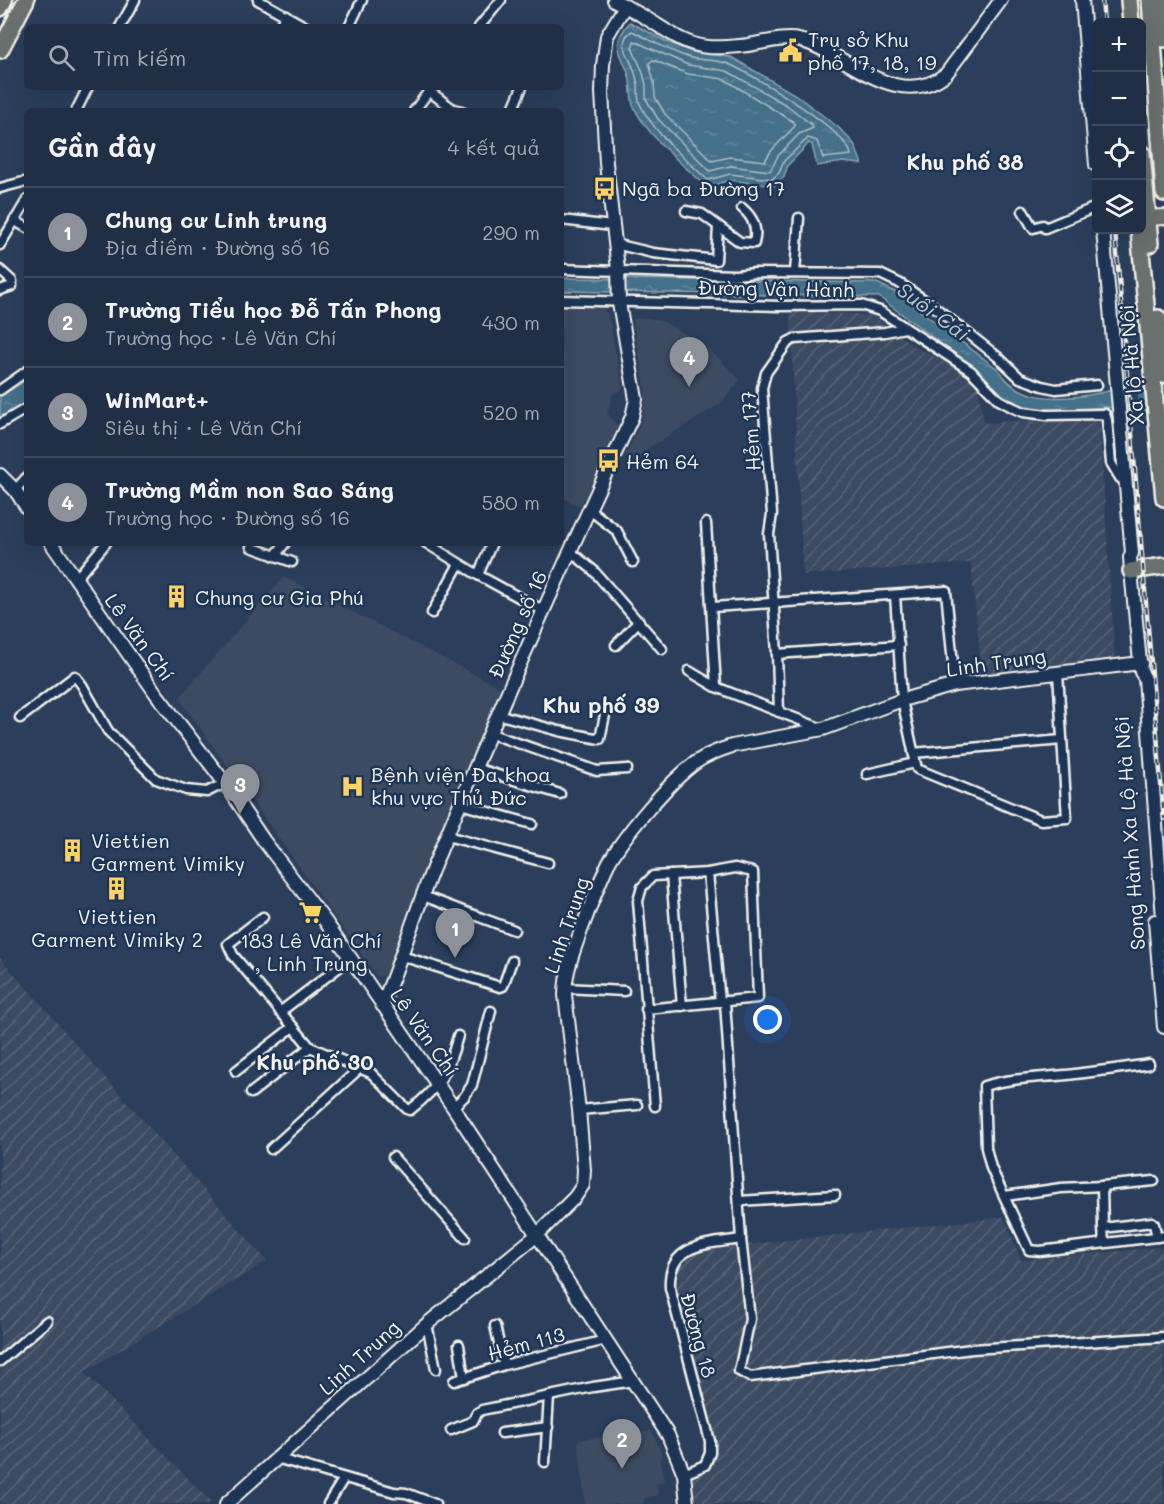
<!DOCTYPE html>
<html lang="vi">
<head>
<meta charset="utf-8">
<style>
  body { margin:0; font-family:Mali,sans-serif; background:#28374c; color:#f1f3f6 }
  .controls { position:absolute; right:18px; top:18px; display:grid; overflow:hidden; border-radius:9px; box-shadow:0 6px 24px #0002 }
  .controls button { width:54px; height:54px; display:grid; place-items:center; padding:0; border:0; border-bottom:2px solid #3d4a5e; background:#202f45; color:#f1f3f6; font:30px sans-serif }
  .you { position:absolute; left:768px; top:1020px; width:21px; height:21px; margin:-15px; border:4px solid #fff; border-radius:50%; background:#1a73e8; box-shadow:0 0 0 9px #1a73e833 }
  .badge { display:grid; place-items:center; width:39px; height:39px; border-radius:50%; background:#8c9099; color:#fff; font-size:20px; font-weight:700 }
  .pin { position:absolute; translate:-50% -50px; filter:drop-shadow(0 2px 3px #0008) }
  .pin::after { content:''; position:absolute; top:32px; width:21px; height:18px; background:inherit; clip-path:polygon(0 0,100% 0,50% 100%) }
  .list { margin:0; padding:0; list-style:none }
  h2 { display:flex; justify-content:space-between; align-items:center; height:78px; margin:0; padding:0 24px; font-size:26px }
  h2 small { font-size:20px; font-weight:400; color:#a2a9b3 }
  .list li { display:grid; grid-template-columns:39px 1fr auto; gap:18px; align-items:center; box-sizing:border-box; height:90px; padding:0 24px; border-top:2px solid #3d4a5e }
  .list b { display:block; font-size:22px; white-space:nowrap }
  .list p { margin:0; font-size:20px; white-space:nowrap; color:#a2a9b3 }
  .list em { font-size:20px; font-style:normal; color:#a2a9b3 }
  .icon { flex:none; width:33px; height:33px; fill:none; stroke:currentColor; stroke-width:2; stroke-linecap:round; stroke-linejoin:round }
  .map { position:relative; flex:none; width:1164px; height:1504px; overflow:hidden }
  .search { position:absolute; background:#202f45; box-shadow:0 6px 24px #0002; left:24px; top:24px; width:540px; height:66px; display:flex; align-items:center; gap:15px; box-sizing:border-box; padding:0 21px; border-radius:9px; color:#a2a9b3; font-size:22px }
  .panel { position:absolute; background:#202f45; box-shadow:0 6px 24px #0002; left:24px; top:108px; width:540px; height:438px; border-radius:9px }
  .map>svg:first-child { display:block }
</style>
</head>
<body>
<div class="map">
<svg width="1164" height="1504" viewBox="0 0 1164 1504">
  <defs>
    <pattern id="industrial-furrows" width="10" height="10" patternUnits="userSpaceOnUse" patternTransform="scale(1.5)"><rect width="10" height="10" fill="#3c4b62"/><path d="M-1 1l2-2M0 10L10 0M9 11l2-2" fill="none" stroke="#596578"/></pattern>
    <pattern id="water-ripples" width="26" height="14" patternUnits="userSpaceOnUse" patternTransform="scale(1.5)"><rect width="26" height="14" fill="#44708a"/><path d="M2 4q2-2 4 0t4 0M15 11q2-2 4 0t4 0" fill="none" stroke="#60859a"/></pattern>
  </defs>
  <rect width="100%" height="100%" fill="#2b3f5c"/>
  <filter id="ink" filterUnits="userSpaceOnUse"><feTurbulence type="fractalNoise" baseFrequency=".0167" numOctaves="2"/><feDisplacementMap in="SourceGraphic" scale="12" xChannelSelector="R" yChannelSelector="G"/><feConvolveMatrix kernelMatrix="1 2 1 2 8 2 1 2 1" color-interpolation-filters="sRGB"/></filter>
  <g filter="url(#ink)">
    <g fill="#3c4b62">
      <path d="M561,306L603,309L608,314L623,389L613,394L607,414L618,426L597,477L580,506L561,497Z"/>
      <path d="M648,318L664,322L707,347L740,380L720,404L647,449L638,462L633,463L625,456L642,420L646,393L633,319Z"/>
      <path d="M284,577L505,690L391,975L377,976L179,698Z"/>
      <path d="M652,1431L662,1454L660,1458L664,1481L657,1484L658,1495L644,1499L643,1504H585L578,1440Z"/>
    </g>
    <g fill="url(#industrial-furrows)">
      <path d="M790,311L856,314L875,317L915,347L977,377L984,423L1099,415L1115,662L982,677L971,563L803,575Z"/>
      <path d="M0,958L267,1261L84,1372L210,1501L208,1504H0Z"/>
      <path d="M1004,1217L1021,1260L1164,1247V1504H693L691,1477L710,1464L717,1451L671,1287L676,1269L686,1255L698,1250Z"/>
    </g>
    <g fill="url(#water-ripples)" stroke="#8aa4b0" stroke-width="1.5">
      <path d="M630,22L667,42L692,52L731,57L796,95L839,128L854,144L862,164L843,162L817,166L812,145L809,143L788,165L784,177L774,186L730,180L709,187L705,185C682,164 645,134 633,105C630,96 632,83 628,73C620,50 610,45 630,22Z"/>
      <path d="M561,278L877,283L895,292L999,370C1020,406 1070,399 1105,392C1116,389 1129,383 1141,382C1148,382 1157,384 1164,385V411L1147,413L1107,407L1050,411L1028,407L1013,401L1004,398L984,376L879,297L561,291Z"/>
      <path d="M27,379V401L0,420V396Z"/>
    </g>
    <path fill="#2b3f5c" d="M1137,380L1139,414L1128,413L1126,383Z"/>
    <g fill="none" stroke-linecap="round" stroke-linejoin="round">
      <g stroke="#aebdc2" stroke-width="1.5">
        <path d="M632,31C651,40 670,52 691,58C703,61 719,59 731,65C755,76 848,131 851,155L823,158L817,141L808,138L784,161L779,173L772,179L730,174L708,180C685,159 653,132 640,104C637,98 639,91 638,85C637,79 635,73 633,67C628,55 617,40 632,31Z"/>
        <path d="M634,41L688,65L727,71L788,106L812,125L813,128L799,134L778,156L770,171L730,166L710,171L658,119L646,99V85L642,70L632,48Z"/>
        <path d="M653,60L688,74L724,79L794,122L795,126L771,151L765,161L730,157L712,161L665,114L655,97L654,82L649,63Z"/>
      </g>
      <defs>
        <g id="street">
          <path d="M258,0L306,27"/>
          <path d="M120,27L135,0"/>
          <path d="M279,27L286,15"/>
          <path d="M349,27L362,0"/>
          <path d="M479,27L501,0"/>
          <path d="M429,91L453,109L462,111"/>
          <path d="M76,111L88,87"/>
          <path d="M414,111L432,87"/>
          <path d="M512,111L522,87"/>
          <path d="M0,188L23,182L27,183"/>
          <path d="M686,211L702,214L740,242L754,243C758,228 753,217 742,208"/>
          <path d="M1023,211L1033,228L1043,225L1045,228L1096,207"/>
          <path d="M14,220L27,228"/>
          <path d="M561,220L612,226"/>
          <path d="M615,244L653,253L716,260L718,227"/>
          <path d="M0,245L27,200"/>
          <path d="M561,269L735,275L755,273L880,274L899,283L932,305L998,357L1020,378L1042,386L1056,389L1097,385"/>
          <path d="M0,270L12,281V286L0,290"/>
          <path d="M795,273L799,218"/>
          <path d="M561,300L779,306L861,305L880,311L971,371L999,400L1010,406L1023,412L1047,415L1105,414L1107,420L1111,463L1120,478"/>
          <path d="M0,390L27,371"/>
          <path d="M0,424L27,408"/>
          <path d="M15,490L27,477"/>
          <path d="M590,510L617,531L633,562"/>
          <path d="M706,523L716,687"/>
          <path d="M426,543L478,575L544,611"/>
          <path d="M251,547L292,562"/>
          <path d="M571,552L593,570L662,649"/>
          <path d="M275,556L285,543"/>
          <path d="M478,575L492,543"/>
          <path d="M75,580L106,543"/>
          <path d="M895,595L902,700L917,769L1041,820L1067,818L1058,673"/>
          <path d="M713,607L946,591L955,685"/>
          <path d="M432,613L459,564"/>
          <path d="M616,645L639,621"/>
          <path d="M777,654L899,645"/>
          <path d="M689,671L716,687L820,728"/>
          <path d="M779,712L777,654L769,534L772,514L762,388L766,373L788,342L794,339L885,332L905,328"/>
          <path d="M497,714L559,731L600,739L606,710"/>
          <path d="M20,718L75,676L82,685L108,731L156,779L186,790L207,792L225,783"/>
          <path d="M489,733L597,771L627,769"/>
          <path d="M913,753L1062,740"/>
          <path d="M475,768L560,794"/>
          <path d="M867,774L915,763"/>
          <path d="M460,804L532,824"/>
          <path d="M447,836L548,863"/>
          <path d="M708,873L720,1002"/>
          <path d="M671,875L682,1006"/>
          <path d="M423,896L514,930"/>
          <path d="M263,917L228,944L233,955L310,1047L371,1073L407,1109L410,1110C440,1087 448,1072 458,1036"/>
          <path d="M402,956L500,987L503,986L512,961"/>
          <path d="M565,988L624,991"/>
          <path d="M725,1002L741,1239L750,1319L739,1371L750,1377L972,1349L1164,1337"/>
          <path d="M646,1009L758,998L753,872L735,868L708,873L653,876L642,887L638,901L655,1106"/>
          <path d="M280,1012L351,958"/>
          <path d="M1149,1064C1124,1068 1100,1071 1075,1074C1044,1078 1014,1077 984,1086L986,1148L991,1168L1029,1250L1040,1251L1164,1236"/>
          <path d="M236,1071L293,1027"/>
          <path d="M251,1093L310,1047"/>
          <path d="M453,1107L464,1097L472,1085L491,1011"/>
          <path d="M579,1110L637,1105"/>
          <path d="M271,1149L359,1069"/>
          <path d="M393,1157L465,1238"/>
          <path d="M1102,1186L1154,1181"/>
          <path d="M1005,1196L1061,1188L1102,1186L1103,1228"/>
          <path d="M739,1201L835,1195"/>
          <path d="M1104,1243L1103,1228L1152,1222L1154,1224L1157,1237"/>
          <path d="M427,1324L436,1369"/>
          <path d="M495,1326L504,1365"/>
          <path d="M459,1345L464,1378"/>
          <path d="M0,1361L47,1321"/>
          <path d="M454,1381L504,1365L606,1340"/>
          <path d="M451,1430L473,1421L477,1413L482,1410L593,1387L634,1381"/>
          <path d="M502,1433L548,1427"/>
          <path d="M276,1458L394,1492L406,1493L435,1504"/>
          <path d="M545,1462L549,1396"/>
          <path d="M684,1474L705,1465L710,1453V1441L670,1288C667,1243 709,1244 741,1239"/>
          <path d="M328,1504L344,1478"/>
        </g>
        <g id="secondary">
          <path d="M614,0C625,6 636,12 646,18C666,30 684,45 708,47C718,48 729,47 740,46C758,45 781,36 799,40C846,52 896,113 946,74L1001,0"/>
          <path d="M1082,0L1096,165"/>
          <path d="M1103,230L1132,553L1130,557L1131,571L1141,672L1145,678L1164,932"/>
          <path d="M0,475L15,490L27,508"/>
          <path d="M51,543L157,695L225,783L264,841L325,921L453,1107L668,1435L684,1474L687,1504"/>
          <path d="M1155,921L1164,1027"/>
          <path d="M382,1005C401,960 415,913 433,868C496,716 562,566 632,417L636,399L619,303L618,269L606,163L602,92L603,65L607,36L625,6"/>
          <path d="M226,1504L427,1324L536,1236L575,1197L583,1185L584,1170L579,1110L565,995C565,973 574,949 582,928C590,907 598,885 608,864C624,835 668,783 695,763C706,755 719,750 732,746L823,729L902,700L955,685L1141,663"/>
        </g>
        <path id="primary" d="M1147,218L1164,217"/>
        <g id="highway">
          <path d="M1129,0L1131,22"/>
          <path d="M1150,0L1164,193"/>
          <path d="M1162,0L1164,39"/>
          <path d="M0,8L4,0"/>
          <path d="M0,50L26,0"/>
          <path d="M1142,153L1150,244"/>
          <path d="M1139,230L1164,498"/>
          <path d="M1158,318L1163,375"/>
          <path d="M1131,571L1164,566"/>
        </g>
      </defs>
      <use href="#street" stroke="#f4f1e8" stroke-width="13"/>
      <use href="#secondary" stroke="#f4f1e8" stroke-width="16"/>
      <use href="#primary" stroke="#f4f1e8" stroke-width="18"/>
      <use href="#highway" stroke="#f4f1e8" stroke-width="20"/>
      <use href="#street" stroke="#1d3557" stroke-width="8"/>
      <use href="#secondary" stroke="#1d3557" stroke-width="12"/>
      <use href="#primary" stroke="#6a706d" stroke-width="14"/>
      <use href="#highway" stroke="#6a706d" stroke-width="15"/>
      <defs>
        <g id="rail">
          <path d="M1102,0L1104,22"/>
          <path d="M1115,230L1164,819"/>
        </g>
      </defs>
      <use href="#rail" stroke="#f4f1e8" stroke-width="4.5"/>
      <use href="#rail" stroke="#1d3557" stroke-width="2" stroke-dasharray="7" stroke-linecap="butt"/>
    </g>
  </g>
  <defs>
    <symbol id="civic-bare" viewBox="-9 -9 18 18"><path d="M-.6-6.5H3V-4.5H.6V-3L4-1V1h2V6H-6V1h2V-1L-.6-3ZM-1.2 2.5V6h2.4V2.5Z" fill="#ffd166" stroke="#1d3557" stroke-width="2.5" paint-order="stroke"/></symbol>
    <symbol id="bus-bare" viewBox="-9 -9 18 18"><path d="M-5-6H5V4H4V6H2V4H-2V6H-4V4H-5ZM-3.5-4V0h7V-4ZM-3.5 1.2v1.5H-2V1.2ZM2 1.2v1.5H3.5V1.2Z" fill="#ffd166" stroke="#1d3557" stroke-width="2.5" paint-order="stroke"/></symbol>
    <symbol id="building-bare" viewBox="-9 -9 18 18"><path d="M-4-6H4V6H1V3H-1V6H-4ZM-2.5-4.3h1.7v1.8h-1.7ZM.8-4.3h1.7v1.8H.8ZM-2.5-1h1.7V.8h-1.7ZM.8-1h1.7V.8H.8Z" fill="#ffd166" stroke="#1d3557" stroke-width="2.5" paint-order="stroke"/></symbol>
    <symbol id="hospital-bare" viewBox="-9 -9 18 18"><path d="M-5-5h3v3.5h4V-5h3V5h-3V1.5h-4V5h-3Z" fill="#ffd166" stroke="#1d3557" stroke-width="2.5" paint-order="stroke"/></symbol>
    <symbol id="supermarket-bare" viewBox="-9 -9 18 18"><path d="M-6-5.5h2.5l.6 2H6L4.5 2H-2.5L-4.4-4H-6ZM-1.5 3.2a1.3 1.3 0 1 0 .1 0ZM3 3.2a1.3 1.3 0 1 0 .1 0Z" fill="#ffd166" stroke="#1d3557" stroke-width="2.5" paint-order="stroke"/></symbol>
  </defs>
  <g fill-rule="evenodd">
    <use href="#civic-bare" x="774" y="34" width="33" height="33"/>
    <use href="#bus-bare" x="588" y="172" width="33" height="33"/>
    <use href="#bus-bare" x="592" y="444" width="33" height="33"/>
    <use href="#building-bare" x="160" y="580" width="33" height="33"/>
    <use href="#hospital-bare" x="336" y="770" width="33" height="33"/>
    <use href="#building-bare" x="56" y="834" width="33" height="33"/>
    <use href="#building-bare" x="100" y="872" width="33" height="33"/>
    <use href="#supermarket-bare" x="294" y="896" width="33" height="33"/>
  </g>
  <g text-anchor="middle" dominant-baseline="central" stroke-width="5" stroke-linejoin="round" paint-order="stroke">
    <g font-size="20" fill="#f4f1e8" stroke="#1d3557" text-anchor="start">
      <text x="808" y="39">Trụ sở Khu<tspan x="808" dy="23">phố 17, 18, 19</tspan></text>
      <text x="622" y="188">Ngã ba Đường 17</text>
      <text x="626" y="461">Hẻm 64</text>
      <text x="195" y="597">Chung cư Gia Phú</text>
      <text x="371" y="774">Bệnh viện Đa khoa<tspan x="371" dy="23">khu vực Thủ Đức</tspan></text>
      <text x="91" y="840">Viettien<tspan x="91" dy="23">Garment Vimiky</tspan></text>
      <text x="117" y="916" text-anchor="middle">Viettien<tspan x="117" dy="23">Garment Vimiky 2</tspan></text>
      <text x="311" y="940" text-anchor="middle">183 Lê Văn Chí<tspan x="311" dy="23">, Linh Trung</tspan></text>
    </g>
    <g font-size="20" fill="#f4f1e8" stroke="#1d3557">
      <text transform="translate(776 288) rotate(1)">Đường Vận Hành</text>
      <text transform="translate(1131 365) rotate(-95)">Xa lộ Hà Nội</text>
      <text transform="translate(750 431) rotate(-94)">Hẻm 177</text>
      <text transform="translate(517 624) rotate(-66)">Đường số 16</text>
      <text transform="translate(140 637) rotate(54)">Lê Văn Chí</text>
      <text transform="translate(996 662) rotate(-8)">Linh Trung</text>
      <text transform="translate(1129 833) rotate(-94)">Song Hành Xa Lộ Hà Nội</text>
      <text transform="translate(566 925) rotate(-71)">Linh Trung</text>
      <text transform="translate(425 1032) rotate(55)">Lê Văn Chí</text>
      <text transform="translate(699 1335) rotate(75)">Đường 18</text>
      <text transform="translate(526 1343) rotate(-15)">Hẻm 113</text>
      <text transform="translate(359 1357) rotate(-42)">Linh Trung</text>
    </g>
    <g font-size="21" font-weight="bold" fill="#f4f1e8" stroke="#1d3557">
      <text x="965" y="161">Khu phố 38</text>
      <text x="601" y="704">Khu phố 39</text>
      <text x="315" y="1061">Khu phố 30</text>
    </g>
    <g font-size="21" font-style="italic" fill="#b6c4c7" stroke="#1d3557">
      <text transform="translate(934 311) rotate(36)">Suối Cái</text>
    </g>
  </g>
</svg>
<div class="controls">
<button>+</button>
<button>−</button>
<button><svg class="icon" aria-label="locate" viewBox="0 0 24 24"><circle cx="12" cy="12" r="6"/><path d="M12 2v4M12 18v4M2 12h4M18 12h4"/></svg></button>
<button><svg class="icon" aria-label="layers" viewBox="0 0 24 24"><path d="M12 4l9 5-9 5-9-5zM3 14l9 5 9-5"/></svg></button>
</div>
<div class="you"></div>
<div class="pin badge" style="left:455px;top:958px">1</div>
<div class="pin badge" style="left:622px;top:1469px">2</div>
<div class="pin badge" style="left:240px;top:814px">3</div>
<div class="pin badge" style="left:689px;top:387px">4</div>
<div class="search"><svg class="icon" aria-label="search" viewBox="0 0 24 24"><circle cx="10" cy="10" r="6"/><path d="M15 15l6 6"/></svg>Tìm kiếm</div>
<section class="panel">
<h2>Gần đây<small>4 kết quả</small></h2>
<ul class="list">
<li><span class="badge">1</span><div><b>Chung cư Linh trung</b><p>Địa điểm · Đường số 16</p></div><em>290 m</em></li>
<li><span class="badge">2</span><div><b>Trường Tiểu học Đỗ Tấn Phong</b><p>Trường học · Lê Văn Chí</p></div><em>430 m</em></li>
<li><span class="badge">3</span><div><b>WinMart+</b><p>Siêu thị · Lê Văn Chí</p></div><em>520 m</em></li>
<li><span class="badge">4</span><div><b>Trường Mầm non Sao Sáng</b><p>Trường học · Đường số 16</p></div><em>580 m</em></li>
</ul>
</section>
</div>
</body>
</html>
